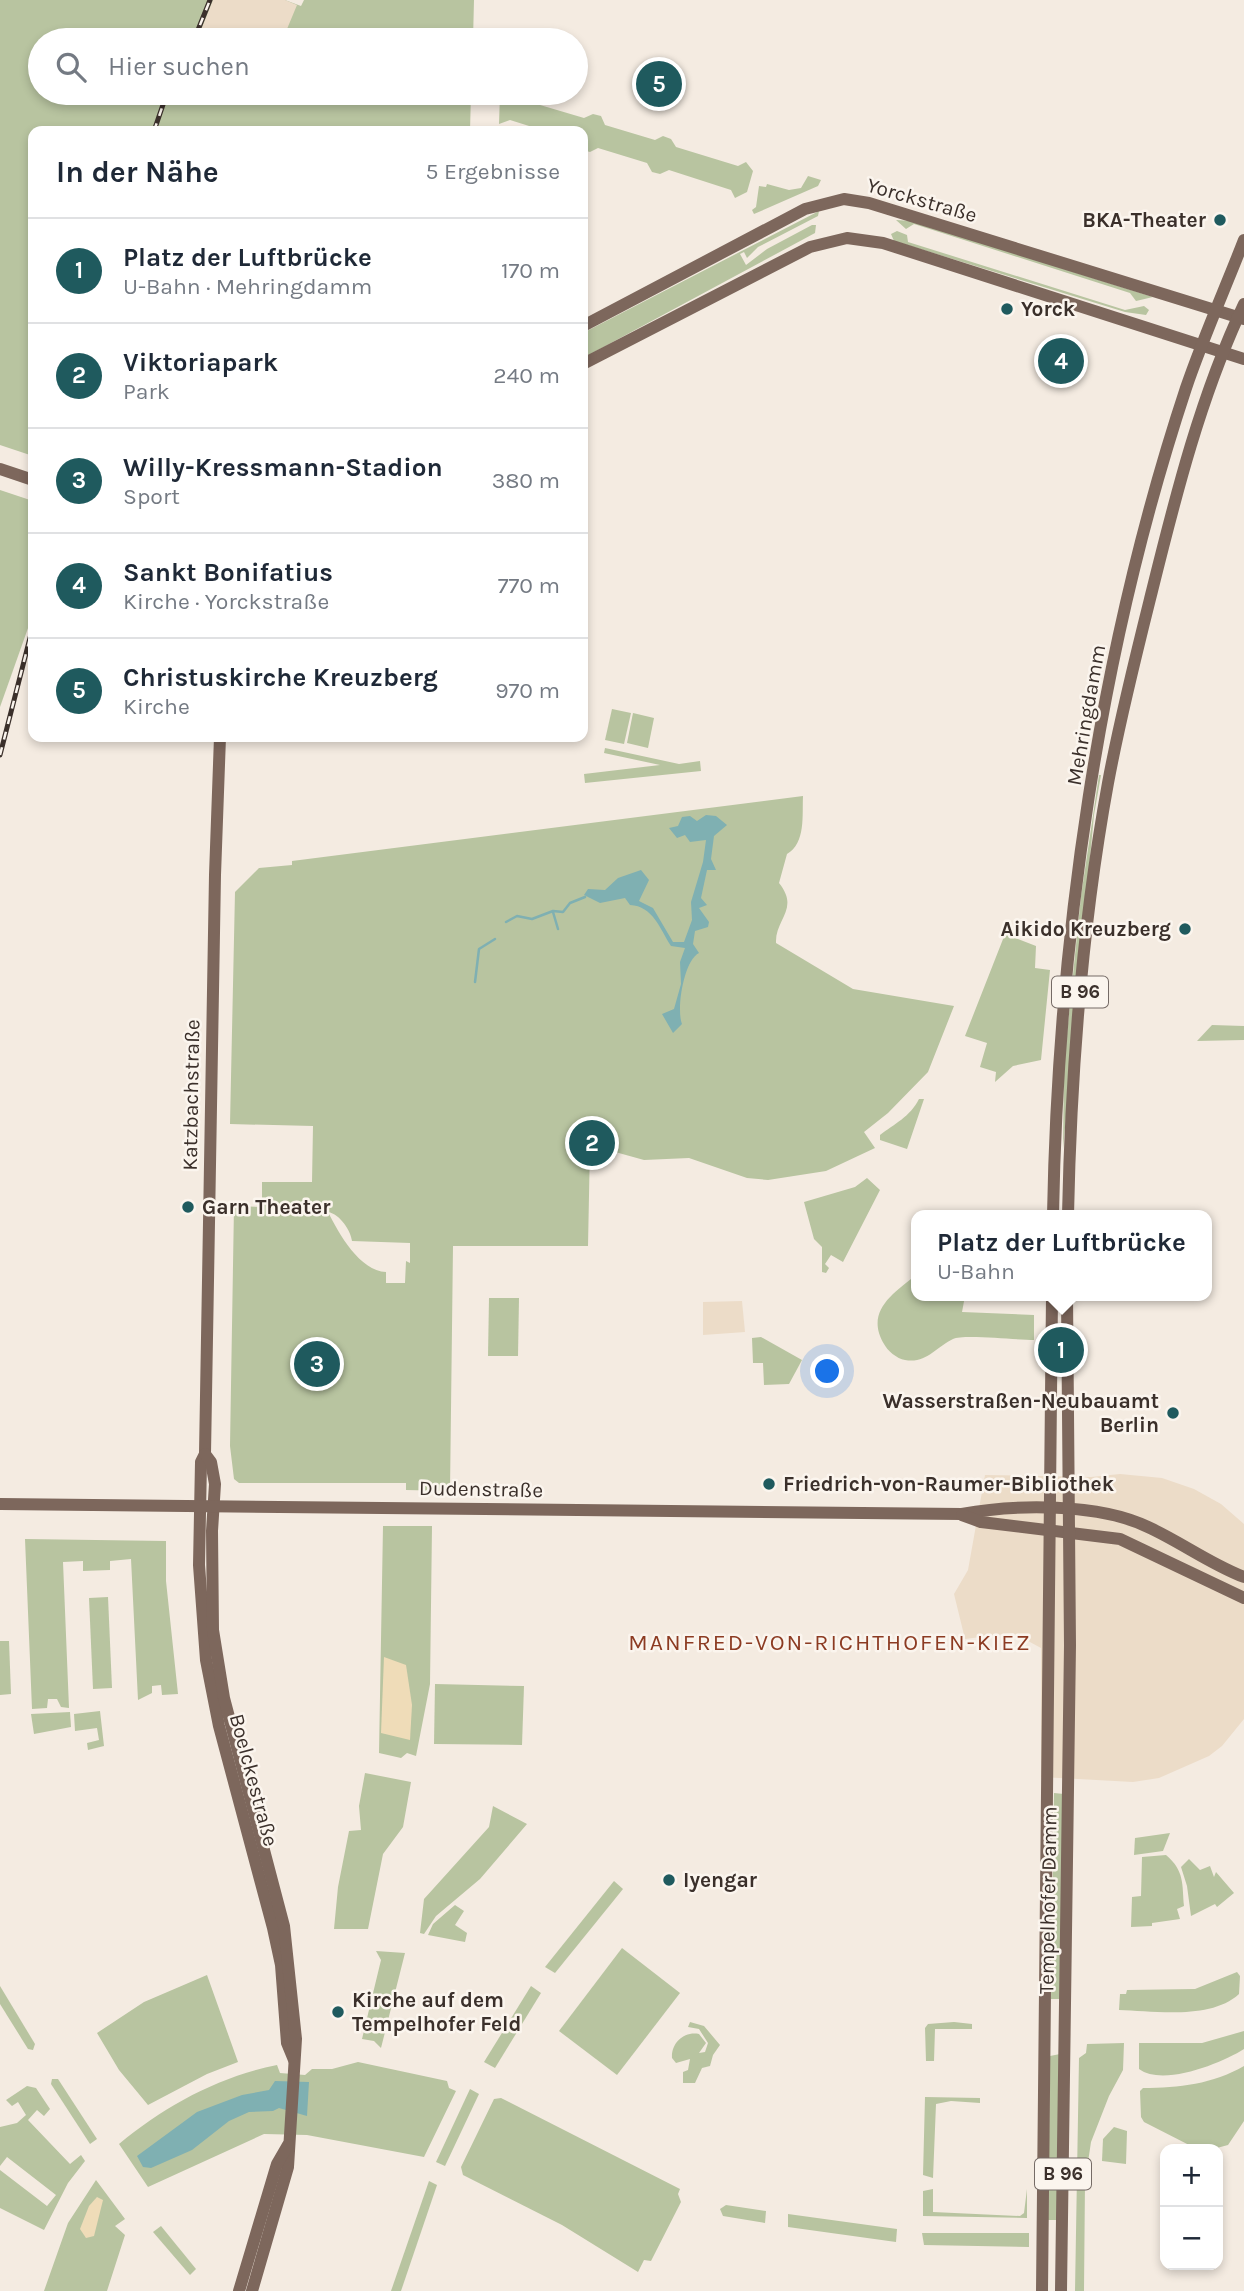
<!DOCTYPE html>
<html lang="de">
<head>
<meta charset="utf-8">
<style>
  body { margin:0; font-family:Karla,sans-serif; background:#f6f6f7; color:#1f2937 }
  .controls { position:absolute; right:21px; bottom:21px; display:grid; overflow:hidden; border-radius:14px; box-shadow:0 4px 10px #0003 }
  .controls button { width:63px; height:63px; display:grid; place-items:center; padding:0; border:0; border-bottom:2px solid #e0e1e3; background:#fff; color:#1f2937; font:35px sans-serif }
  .you { position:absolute; left:828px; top:1372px; width:24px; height:24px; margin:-18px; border:5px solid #fff; border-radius:50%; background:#1a73e8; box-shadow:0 0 0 10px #1a73e833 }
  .badge { display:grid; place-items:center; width:46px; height:46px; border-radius:50%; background:#1f5a5e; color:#fff; font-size:23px; font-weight:700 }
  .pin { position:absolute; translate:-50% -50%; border:4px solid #fff; box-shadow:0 2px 7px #0006 }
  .popup { position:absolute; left:911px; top:1210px; width:301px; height:91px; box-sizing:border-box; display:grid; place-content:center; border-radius:14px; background:#fff; filter:drop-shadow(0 2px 5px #0005); font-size:23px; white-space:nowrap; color:#747a83 }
  .popup b { font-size:26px; color:#1f2937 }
  .popup::after { content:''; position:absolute; left:50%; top:100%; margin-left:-14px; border:14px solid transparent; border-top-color:#fff }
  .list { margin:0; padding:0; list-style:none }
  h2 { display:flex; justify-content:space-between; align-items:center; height:91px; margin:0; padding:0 28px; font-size:30px }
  h2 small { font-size:23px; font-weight:400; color:#747a83 }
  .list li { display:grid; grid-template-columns:46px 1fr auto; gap:21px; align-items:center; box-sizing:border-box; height:105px; padding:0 28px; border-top:2px solid #e0e1e3 }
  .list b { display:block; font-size:26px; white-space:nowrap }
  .list p { margin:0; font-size:23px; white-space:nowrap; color:#747a83 }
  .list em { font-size:23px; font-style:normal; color:#747a83 }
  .icon { flex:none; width:38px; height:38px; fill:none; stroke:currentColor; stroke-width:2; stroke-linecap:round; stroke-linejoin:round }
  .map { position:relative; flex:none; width:1244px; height:2291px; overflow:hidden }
  .search { position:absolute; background:#fff; box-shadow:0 4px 10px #0003; left:28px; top:28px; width:560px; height:77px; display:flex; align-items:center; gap:18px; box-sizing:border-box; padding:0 24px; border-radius:38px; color:#747a83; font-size:26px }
  .panel { position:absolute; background:#fff; box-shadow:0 4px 10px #0003; left:28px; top:126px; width:560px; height:616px; border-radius:14px }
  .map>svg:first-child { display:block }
</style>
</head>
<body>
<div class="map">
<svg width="1244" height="2291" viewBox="0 0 1244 2291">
  <rect width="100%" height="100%" fill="#f4ebe1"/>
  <g fill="#b8c4a0" fill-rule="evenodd">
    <path d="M0,0H285L301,6L304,0H474L473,40H40V93H471L470,131H33V456L0,445Z"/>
    <path d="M500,93L584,118L593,114L601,116L605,125L655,140L663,136L671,139L676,147L738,166L746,162L753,171L747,192L735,198L731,190L669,170L660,174L652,172L647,163L598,148L590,152L583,150V131H545L510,120L499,124Z"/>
    <path d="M808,176L821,180L818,186L754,214L752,210L756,207L759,186L766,187L767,184L789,190L801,188Z"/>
    <path d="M819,211L818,216L758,247L747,258L744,252L740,254L746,265L767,249L812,225H816L815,233L583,358V333Z"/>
    <path d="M896,220L912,221L1153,297L1136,301L1130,293L914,224L906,229Z"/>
    <path d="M897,231L907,235L908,242L1125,310L1144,306L1149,310L1146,315L1125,312L894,241L891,234Z"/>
    <path d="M0,490L33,501V614L0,707Z"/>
    <path d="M612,709L631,713L624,744L605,740Z"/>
    <path d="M633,713L654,718L648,748L627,743Z"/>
    <path d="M605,748L679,764L700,761L701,771L585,783L584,774L660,765L604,753Z"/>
    <path d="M1099,775H1101L1094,815L1063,1149L1064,1063L1081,896Z"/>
    <path d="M803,796C802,815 806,843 787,854L779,883C800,909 775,919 776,943L853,989L954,1006L928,1072L888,1113L864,1132L875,1148L826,1171L768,1180L747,1178L689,1158L644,1160L590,1145L588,1246H453L450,1491L406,1490V1483H239L234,1479L230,1446L234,1206L262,1207V1182H312L313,1126L230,1124L235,892L259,868L292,865V861ZM328,1212C340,1214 351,1231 352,1241L410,1243V1263L406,1261L405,1283H386V1272C360,1271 339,1234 328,1212Z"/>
    <path d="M1005,934L1036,946L1035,968L1050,970L1041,1060L1013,1066L995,1082L996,1072L980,1067L987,1043L965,1036Z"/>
    <path d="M1212,1025L1244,1026V1040L1197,1041Z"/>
    <path d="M919,1099H924L907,1149L880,1140V1135C894,1124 910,1117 919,1099Z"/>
    <path d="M867,1178L880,1190L843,1262L831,1255L825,1264L829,1268L826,1273L822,1272V1247L814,1239L804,1202L855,1187Z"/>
    <path d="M916,1275V1296H965L962,1312L1034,1315V1340C1018,1340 963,1334 953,1339C936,1347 926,1364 905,1360C897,1359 887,1350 884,1344C865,1312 892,1294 916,1275Z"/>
    <path d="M489,1298H519L518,1356H488Z"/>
    <path d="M761,1337L802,1360L789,1384L764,1385L763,1363H753L752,1338Z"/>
    <path d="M383,1526H432L430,1684L416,1756L407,1753L401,1758L379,1753Z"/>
    <path d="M25,1539L166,1541V1581L178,1694L162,1695L161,1685L152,1686V1693L138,1700L131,1559L110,1561V1570L83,1571V1561L63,1562L69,1708L61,1707L57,1699H48L47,1708L32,1709Z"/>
    <path d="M108,1597L112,1688L93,1689L89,1598Z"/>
    <path d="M0,1641H9L11,1694L0,1695Z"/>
    <path d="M435,1684L524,1686L522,1745L434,1744Z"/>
    <path d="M100,1711L104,1746L88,1750L87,1743L99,1740L97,1728L75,1731L74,1714Z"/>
    <path d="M70,1712L71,1727L34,1734L31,1714Z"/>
    <path d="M365,1773L411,1782L403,1827L383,1854L368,1929H334L338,1887L349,1831L361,1830L359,1806Z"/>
    <path d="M1054,1793L1064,1794L1061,1999H1051Z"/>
    <path d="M493,1806L527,1824L480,1879L436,1916L424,1934L420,1933L424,1899L489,1827Z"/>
    <path d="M1170,1833L1163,1851L1134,1855L1135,1838Z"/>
    <path d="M1166,1855C1185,1871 1182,1885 1184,1906L1177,1909L1180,1919L1152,1923V1926L1131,1927L1132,1897L1141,1896L1142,1857Z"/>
    <path d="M1189,1859L1200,1870L1210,1866L1214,1877L1216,1872L1234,1893L1217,1907L1215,1904L1191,1916L1187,1886L1181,1867Z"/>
    <path d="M614,1881L623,1889L555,1973L545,1967Z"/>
    <path d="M455,1905L464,1911L455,1925L467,1933L465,1942L428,1935L433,1924Z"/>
    <path d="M622,1948L680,1993L617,2075L559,2031Z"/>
    <path d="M376,1951L405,1953L381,2048L374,2041L362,2039L381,1960Z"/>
    <path d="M1237,1972L1240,1976L1239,1994C1211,2020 1154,2011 1119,2010L1120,1994H1126L1127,1990L1195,1989Z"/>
    <path d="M207,1975L238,2062L207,2074L148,2105L119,2070L97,2033L144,2002Z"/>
    <path d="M0,1986L35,2044L33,2050L28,2049L0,2004Z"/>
    <path d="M531,1986L541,1993L495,2068L484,2062Z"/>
    <path d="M690,2022L704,2026L720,2045L713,2055L710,2066L702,2068L695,2083H683V2072L688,2070L690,2059L676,2063L672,2058C671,2043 684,2031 699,2034L706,2043L699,2053L705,2052L708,2043L699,2029L688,2027Z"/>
    <path d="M954,2022L972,2024V2029H935L934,2061H926L925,2028L928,2024Z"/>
    <path d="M1244,2031V2049C1222,2063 1163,2087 1139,2069V2043H1202Z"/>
    <path d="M1124,2043L1123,2070L1109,2096L1091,2142L1085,2182L1084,2291H1075L1079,2058L1086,2053L1087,2044Z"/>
    <path d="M1060,2054L1057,2220H1048L1050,2056Z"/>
    <path d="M358,2062L447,2081L449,2088L456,2091L424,2157L307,2135L264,2134L148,2187L119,2144C165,2106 218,2077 277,2065L280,2073L305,2075L312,2069H332Z"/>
    <path d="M1244,2066V2121L1228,2145L1213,2149L1193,2147L1144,2122L1141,2117L1140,2091L1143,2088C1179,2088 1213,2084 1244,2066Z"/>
    <path d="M52,2079H58L97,2139L90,2144L51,2084Z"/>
    <path d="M27,2086L36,2088L50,2109L44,2116L37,2110L28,2120L70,2164L81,2155L85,2161L68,2183L44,2230L0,2208V2170L47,2206L56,2195L7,2157L0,2166V2127L17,2123L26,2115L18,2102L12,2106L6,2100Z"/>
    <path d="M470,2089L479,2094L445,2166L436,2162Z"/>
    <path d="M925,2097L980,2098V2103L951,2101L936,2104L933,2178L923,2175Z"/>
    <path d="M501,2098L680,2189L678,2194L681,2202L651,2261L644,2260L638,2272L562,2225L463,2175L461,2167L494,2099Z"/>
    <path d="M1114,2127L1127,2131L1126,2164L1102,2161L1103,2139Z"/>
    <path d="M96,2180L125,2219L115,2226L125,2235L107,2291H44L68,2223Z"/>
    <path d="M429,2181L437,2185L401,2291H391Z"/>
    <path d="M933,2189V2212L1020,2216L1024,2213L1027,2189V2218L923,2216V2191Z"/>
    <path d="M726,2205L766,2211L765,2223L723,2216L720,2209Z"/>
    <path d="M788,2214L897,2229L896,2242L788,2227Z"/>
    <path d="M161,2226L196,2269L190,2275L153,2232Z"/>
    <path d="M922,2233H1029V2247L924,2245Z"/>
  </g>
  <g fill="#efdcb8">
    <path d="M384,1657L406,1665L412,1705L410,1740L381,1733Z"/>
    <path d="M97,2197L103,2200L94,2236L86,2238L80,2229L89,2206Z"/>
  </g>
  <g fill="#ecdcc8">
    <path d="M213,0H285L297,5L287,29L319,40H197Z"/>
    <path d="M742,1301L745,1332L703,1335V1302Z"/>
    <path d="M1120,1474L1162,1478L1194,1489L1221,1504L1244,1524V1719L1222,1746L1209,1756L1159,1778L1133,1782L1041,1777V1648L1013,1633L965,1639L954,1594L968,1570L985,1475L1091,1477Z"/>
  </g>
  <g fill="#7fb0b2">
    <path d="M706,815L716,816L727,825L714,836L711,859L716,870H707L701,898L707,905L699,908L709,922L708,927L695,931L693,944L699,953C684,960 676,1009 682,1024L673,1033L662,1014L674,1009L681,984L680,962L685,948L671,946C660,929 653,906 630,905L625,898L600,903L584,895L588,889L605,890L618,878L641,870L649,880L639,901L653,908L673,942H684L692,920L691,902L703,862L706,840L690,842L685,835L677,838L669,828L678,826L682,817L690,816L697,821Z"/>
    <path d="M275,2081L309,2082L307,2116L279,2108L273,2111L249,2112L229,2121L192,2150L151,2168L143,2167L137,2156L197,2112L242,2095L269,2090Z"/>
  </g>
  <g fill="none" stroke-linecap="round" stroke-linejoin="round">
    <g stroke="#7fb0b2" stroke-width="2.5">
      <path d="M553,912L558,929"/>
      <path d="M506,922L517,916L532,919L553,911L563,912L570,903L585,897"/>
      <path d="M475,982L479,949L495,939"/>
    </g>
    <g stroke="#7d675c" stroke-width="12">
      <path d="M583,326L805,209L844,199L869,203L1244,319"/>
      <path d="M583,364L810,247L847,238L883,243L1244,359"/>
      <path d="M0,469L33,480"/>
      <path d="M220,737L215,875L205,1454L201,1462L199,1565L206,1660L219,1726L273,1928L281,1965L287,2043L294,2060"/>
      <path d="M1053,1215C1058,939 1099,651 1186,388C1203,338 1225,289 1244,240"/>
      <path d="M1068,1215C1071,1071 1082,925 1108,783C1120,718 1136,655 1152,591C1176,494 1201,395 1244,304"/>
      <path d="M205,1454L211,1462L215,1484L212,1531L213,1630L224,1698L284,1926L296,2039L288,2167L252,2291"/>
      <path d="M0,1504L962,1514C1016,1504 1098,1503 1148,1527C1181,1542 1210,1564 1244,1577"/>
      <path d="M962,1515L981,1522L1120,1539L1244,1598"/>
      <path d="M239,2291L277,2164L288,2145"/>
      <path d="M1042,2291L1052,1296"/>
      <path d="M1061,2291L1070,1645L1067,1296"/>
    </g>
    <defs>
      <g id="rail">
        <path d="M194,40L210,0"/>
        <path d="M154,131L167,93"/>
        <path d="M0,755L32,630"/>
      </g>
    </defs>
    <use href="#rail" stroke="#3b302b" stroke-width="5"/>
    <use href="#rail" stroke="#fbf5ee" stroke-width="2.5" stroke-dasharray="8" stroke-linecap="butt"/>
  </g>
  <g fill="#1f5a5e" stroke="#fbf5ee" stroke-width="2.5">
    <circle cx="1220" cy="220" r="7"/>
    <circle cx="1007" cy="309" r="7"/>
    <circle cx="1185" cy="929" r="7"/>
    <circle cx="188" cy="1207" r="7"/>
    <circle cx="1173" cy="1413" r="7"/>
    <circle cx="769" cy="1484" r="7"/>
    <circle cx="669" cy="1880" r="7"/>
    <circle cx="338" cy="2012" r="7"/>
  </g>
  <g text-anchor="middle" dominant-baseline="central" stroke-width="5" stroke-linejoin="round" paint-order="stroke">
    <g fill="#fbf5ee" stroke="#756b66" stroke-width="2">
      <rect x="1052" y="976.5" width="56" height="31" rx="5"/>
      <rect x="1035" y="2158.5" width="56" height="31" rx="5"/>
    </g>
    <g font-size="19" font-weight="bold" fill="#3b302b">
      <text x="1080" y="992">B 96</text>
      <text x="1063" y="2174">B 96</text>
    </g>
    <g font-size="21" fill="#3b302b" stroke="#fbf5ee">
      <text transform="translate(922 200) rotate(16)">Yorckstraße</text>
      <text transform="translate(1086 715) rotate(-80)">Mehringdamm</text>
      <text transform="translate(191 1095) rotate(-89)">Katzbachstraße</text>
      <text transform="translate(481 1489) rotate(1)">Dudenstraße</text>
      <text transform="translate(254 1780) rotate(75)">Boelckestraße</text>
      <text transform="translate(1048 1900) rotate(-89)">Tempelhofer Damm</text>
    </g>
    <g font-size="21" font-weight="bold" fill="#3b302b" stroke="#fbf5ee" text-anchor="start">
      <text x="1206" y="220" text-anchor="end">BKA-Theater</text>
      <text x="1021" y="309">Yorck</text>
      <text x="1171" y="929" text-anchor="end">Aikido Kreuzberg</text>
      <text x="202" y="1207">Garn Theater</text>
      <text x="1159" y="1401" text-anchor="end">Wasserstraßen-Neubauamt<tspan x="1159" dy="24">Berlin</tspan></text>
      <text x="783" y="1484">Friedrich-von-Raumer-Bibliothek</text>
      <text x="683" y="1880">Iyengar</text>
      <text x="352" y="2000">Kirche auf dem<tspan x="352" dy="24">Tempelhofer Feld</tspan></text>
    </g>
    <g font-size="23" letter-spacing="2" fill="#8c3b22" stroke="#fbf5ee">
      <text x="830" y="1642">MANFRED-VON-RICHTHOFEN-KIEZ</text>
    </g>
  </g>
</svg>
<div class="controls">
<button>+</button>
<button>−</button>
</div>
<div class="you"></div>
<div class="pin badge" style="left:1061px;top:1350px">1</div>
<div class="popup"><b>Platz der Luftbrücke</b>U-Bahn</div>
<div class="pin badge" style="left:592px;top:1143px">2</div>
<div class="pin badge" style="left:317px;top:1364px">3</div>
<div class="pin badge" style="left:1061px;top:361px">4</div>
<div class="pin badge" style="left:659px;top:84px">5</div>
<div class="search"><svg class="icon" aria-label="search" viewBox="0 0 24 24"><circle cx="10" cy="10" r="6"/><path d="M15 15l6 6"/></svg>Hier suchen</div>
<section class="panel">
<h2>In der Nähe<small>5 Ergebnisse</small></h2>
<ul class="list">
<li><span class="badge">1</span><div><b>Platz der Luftbrücke</b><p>U-Bahn · Mehringdamm</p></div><em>170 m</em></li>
<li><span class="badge">2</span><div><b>Viktoriapark</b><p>Park</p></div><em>240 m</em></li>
<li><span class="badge">3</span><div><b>Willy-Kressmann-Stadion</b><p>Sport</p></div><em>380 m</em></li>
<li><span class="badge">4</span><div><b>Sankt Bonifatius</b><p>Kirche · Yorckstraße</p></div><em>770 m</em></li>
<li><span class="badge">5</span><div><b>Christuskirche Kreuzberg</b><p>Kirche</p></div><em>970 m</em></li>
</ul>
</section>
</div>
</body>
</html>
